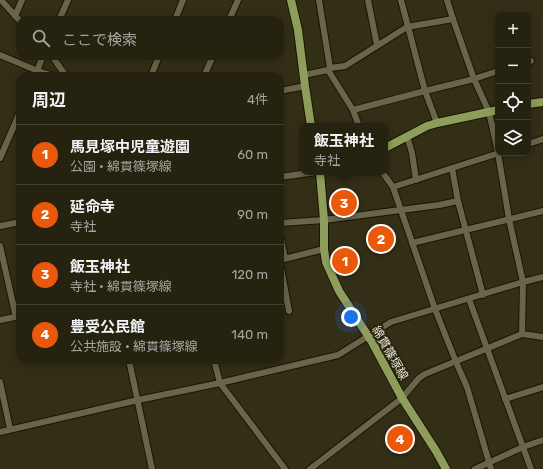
<!DOCTYPE html>
<html lang="ja">
<head>
<meta charset="utf-8">
<style>
  body { margin:0; font-family:Rubik,"Noto Sans JP",sans-serif; background:#322f1e; color:#f1f3f6 }
  .controls { position:absolute; right:12px; top:12px; display:grid; overflow:hidden; border-radius:8px; box-shadow:0 2px 10px #0003 }
  .controls button { width:36px; height:36px; display:grid; place-items:center; padding:0; border:0; border-bottom:1px solid #423f30; background:#262210; color:#f1f3f6; font:20px sans-serif }
  .you { position:absolute; left:351px; top:317px; width:14px; height:14px; margin:-10px; border:3px solid #fff; border-radius:50%; background:#1a73e8; box-shadow:0 0 0 6px #1a73e833 }
  .badge { display:grid; place-items:center; width:26px; height:26px; border-radius:50%; background:#ea580c; color:#fff; font-size:13px; font-weight:700 }
  .pin { position:absolute; translate:-50% -50%; border:2px solid #fff; box-shadow:0 1px 4px #0006 }
  .popup { position:absolute; left:300px; top:123px; width:88px; height:52px; box-sizing:border-box; display:grid; place-content:center; border-radius:8px; background:#262210; filter:drop-shadow(0 1px 3px #0005); font-size:13px; white-space:nowrap; color:#a4a49f }
  .popup b { font-size:15px; color:#f1f3f6 }
  .popup::after { content:''; position:absolute; left:50%; top:100%; margin-left:-8px; border:8px solid transparent; border-top-color:#262210 }
  .list { margin:0; padding:0; list-style:none }
  h2 { display:flex; justify-content:space-between; align-items:center; height:52px; margin:0; padding:0 16px; font-size:17px }
  h2 small { font-size:13px; font-weight:400; color:#a4a49f }
  .list li { display:grid; grid-template-columns:26px 1fr auto; gap:12px; align-items:center; box-sizing:border-box; height:60px; padding:0 16px; border-top:1px solid #423f30 }
  .list b { display:block; font-size:15px; white-space:nowrap }
  .list p { margin:0; font-size:13px; white-space:nowrap; color:#a4a49f }
  .list em { font-size:13px; font-style:normal; color:#a4a49f }
  .icon { flex:none; width:22px; height:22px; fill:none; stroke:currentColor; stroke-width:2; stroke-linecap:round; stroke-linejoin:round }
  .map { position:relative; flex:none; width:543px; height:469px; overflow:hidden }
  .search { position:absolute; background:#262210; box-shadow:0 2px 10px #0003; left:16px; top:16px; width:268px; height:44px; display:flex; align-items:center; gap:10px; box-sizing:border-box; padding:0 14px; border-radius:12px; color:#a4a49f; font-size:15px }
  .panel { position:absolute; background:#262210; box-shadow:0 2px 10px #0003; left:16px; top:72px; width:268px; height:292px; border-radius:12px }
  .map>svg:first-child { display:block }
</style>
</head>
<body>
<div class="map">
<svg width="543" height="469" viewBox="0 0 543 469">
  <rect width="100%" height="100%" fill="#332e16"/>
  <path fill="#4c4523" d="M352,250L357,270L340,278L334,253Z"/>
  <g fill="#cec8ab">
    <path d="M350,200L351,205L337,206V201Z"/>
    <path d="M387,229L392,245L375,250L370,233Z"/>
  </g>
  <g fill="none" stroke-linecap="round" stroke-linejoin="round">
    <defs>
      <g id="minor">
        <path d="M1,0L20,21"/>
        <path d="M319,0L330,68"/>
        <path d="M368,0L377,45"/>
        <path d="M401,0L425,91L437,123"/>
        <path d="M447,0L453,19L474,79L489,112L498,152"/>
        <path d="M15,16L22,0"/>
        <path d="M59,20L68,0"/>
        <path d="M175,20L183,0"/>
        <path d="M229,20L238,0"/>
        <path d="M0,55L38,71L54,76"/>
        <path d="M52,56L66,76"/>
        <path d="M528,62L531,61"/>
        <path d="M328,70L353,110L359,126"/>
        <path d="M304,75L328,70L330,68L345,66L407,27L453,19"/>
        <path d="M35,76L43,56"/>
        <path d="M151,76L159,56"/>
        <path d="M204,76L213,56"/>
        <path d="M280,91L305,86"/>
        <path d="M353,110L425,91L474,79L498,71"/>
        <path d="M407,136L412,153L416,180"/>
        <path d="M528,144L543,139"/>
        <path d="M0,158L20,112"/>
        <path d="M452,168L458,201L483,295"/>
        <path d="M382,172L393,187L435,309L456,362L467,387L491,469"/>
        <path d="M280,177L316,172"/>
        <path d="M393,187L499,153"/>
        <path d="M280,223L324,220L439,205L458,201"/>
        <path d="M0,226L20,222"/>
        <path d="M280,235L285,258"/>
        <path d="M412,243L543,211"/>
        <path d="M0,246L16,317"/>
        <path d="M280,260L324,249"/>
        <path d="M280,263L289,311"/>
        <path d="M469,299L531,469"/>
        <path d="M0,320L20,316"/>
        <path d="M522,334L543,337"/>
        <path d="M129,360L152,469"/>
        <path d="M214,360L220,383L285,469"/>
        <path d="M0,382L10,429"/>
        <path d="M505,399L543,387"/>
        <path d="M0,432L138,400L220,383L338,355L391,322L523,282L543,277"/>
        <path d="M310,469L402,398L419,378L425,374L522,334L523,282L509,219L498,153"/>
        <path d="M475,469L523,447L543,440"/>
      </g>
      <g id="major">
        <path d="M291,0L298,30L305,86L311,126"/>
        <path d="M528,104L543,102"/>
        <path d="M385,148L427,126L437,123L498,110"/>
        <path d="M320,172L324,220V249L326,262L339,291L372,342L402,398L436,451L446,469"/>
      </g>
    </defs>
    <use href="#minor" stroke="#1b1601" stroke-width="8"/>
    <use href="#major" stroke="#1b1601" stroke-width="10"/>
    <use href="#minor" stroke="#6a654a" stroke-width="6"/>
    <use href="#major" stroke="#8e9d5b" stroke-width="8"/>
  </g>
  <g text-anchor="middle" dominant-baseline="central" stroke-width="4" stroke-linejoin="round" paint-order="stroke">
    <g font-size="12" fill="#e5e2d3" stroke="#29240c">
      <text transform="translate(390 353) rotate(60)">綿貫篠塚線</text>
    </g>
  </g>
</svg>
<div class="controls">
<button>+</button>
<button>−</button>
<button><svg class="icon" aria-label="locate" viewBox="0 0 24 24"><circle cx="12" cy="12" r="6"/><path d="M12 2v4M12 18v4M2 12h4M18 12h4"/></svg></button>
<button><svg class="icon" aria-label="layers" viewBox="0 0 24 24"><path d="M12 4l9 5-9 5-9-5zM3 14l9 5 9-5"/></svg></button>
</div>
<div class="you"></div>
<div class="pin badge" style="left:345px;top:261px">1</div>
<div class="pin badge" style="left:381px;top:239px">2</div>
<div class="pin badge" style="left:344px;top:203px">3</div>
<div class="popup"><b>飯玉神社</b>寺社</div>
<div class="pin badge" style="left:400px;top:439px">4</div>
<div class="search"><svg class="icon" aria-label="search" viewBox="0 0 24 24"><circle cx="10" cy="10" r="6"/><path d="M15 15l6 6"/></svg>ここで検索</div>
<section class="panel">
<h2>周辺<small>4件</small></h2>
<ul class="list">
<li><span class="badge">1</span><div><b>馬見塚中児童遊園</b><p>公園 · 綿貫篠塚線</p></div><em>60 m</em></li>
<li><span class="badge">2</span><div><b>延命寺</b><p>寺社</p></div><em>90 m</em></li>
<li><span class="badge">3</span><div><b>飯玉神社</b><p>寺社 · 綿貫篠塚線</p></div><em>120 m</em></li>
<li><span class="badge">4</span><div><b>豊受公民館</b><p>公共施設 · 綿貫篠塚線</p></div><em>140 m</em></li>
</ul>
</section>
</div>
</body>
</html>
